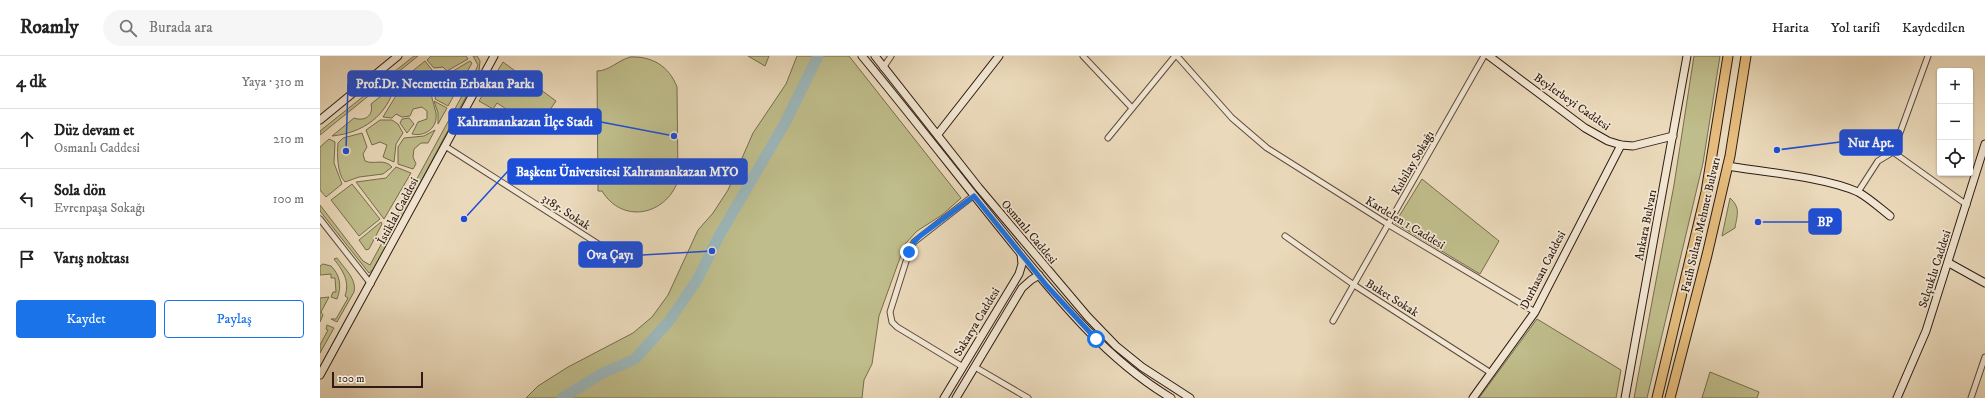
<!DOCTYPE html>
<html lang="tr">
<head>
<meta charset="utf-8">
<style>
  body { margin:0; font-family:"IM FELL DW Pica",serif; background:#f6f6f6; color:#222 }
  .controls { position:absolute; right:12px; top:12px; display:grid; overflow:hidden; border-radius:4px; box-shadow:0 1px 3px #0004 }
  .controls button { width:36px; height:36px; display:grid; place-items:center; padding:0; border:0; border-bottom:1px solid #e0e0e0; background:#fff; color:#222; font:20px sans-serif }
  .scale { position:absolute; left:12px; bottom:10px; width:91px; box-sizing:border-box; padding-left:4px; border:2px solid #2f1b13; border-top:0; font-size:11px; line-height:14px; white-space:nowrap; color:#2f1b13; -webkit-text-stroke:3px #f1e6d2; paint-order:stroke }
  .stop { position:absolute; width:12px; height:12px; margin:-9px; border:3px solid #1a73e8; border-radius:50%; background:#fff }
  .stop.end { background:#1a73e8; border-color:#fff; box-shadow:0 1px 4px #0008 }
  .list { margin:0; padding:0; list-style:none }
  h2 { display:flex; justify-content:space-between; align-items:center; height:52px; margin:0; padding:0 16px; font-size:17px }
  h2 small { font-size:13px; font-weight:400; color:#767676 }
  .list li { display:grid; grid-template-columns:26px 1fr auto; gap:12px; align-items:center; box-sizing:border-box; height:60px; padding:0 16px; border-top:1px solid #e0e0e0 }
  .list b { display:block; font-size:15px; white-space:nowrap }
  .list p { margin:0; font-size:13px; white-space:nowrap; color:#767676 }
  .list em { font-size:13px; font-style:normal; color:#767676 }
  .actions { display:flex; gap:8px; padding:12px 16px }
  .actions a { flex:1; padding:9px 0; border:1px solid #1a73e8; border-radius:4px; text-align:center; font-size:14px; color:#1a73e8 }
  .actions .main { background:#1a73e8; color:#fff }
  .icon { flex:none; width:22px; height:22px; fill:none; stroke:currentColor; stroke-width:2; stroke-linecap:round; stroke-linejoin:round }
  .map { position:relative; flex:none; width:1665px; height:342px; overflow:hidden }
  header { display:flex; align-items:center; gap:24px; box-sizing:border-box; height:56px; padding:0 20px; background:#fff; border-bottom:1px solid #e0e0e0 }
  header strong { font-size:19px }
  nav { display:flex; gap:22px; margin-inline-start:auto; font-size:14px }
  .search { width:280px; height:36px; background:#f6f6f6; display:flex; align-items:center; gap:10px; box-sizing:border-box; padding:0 14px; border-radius:22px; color:#767676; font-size:15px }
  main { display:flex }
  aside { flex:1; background:#fff }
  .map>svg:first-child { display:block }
</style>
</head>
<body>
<header>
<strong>Roamly</strong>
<div class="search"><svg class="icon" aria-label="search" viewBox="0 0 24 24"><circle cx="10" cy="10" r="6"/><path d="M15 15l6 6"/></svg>Burada ara</div>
<nav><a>Harita</a><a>Yol tarifi</a><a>Kaydedilen</a></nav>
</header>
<main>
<aside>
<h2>4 dk<small>Yaya · 310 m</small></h2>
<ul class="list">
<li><svg class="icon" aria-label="ahead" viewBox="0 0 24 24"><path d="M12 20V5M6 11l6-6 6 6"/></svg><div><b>Düz devam et</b><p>Osmanlı Caddesi</p></div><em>210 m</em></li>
<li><svg class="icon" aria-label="left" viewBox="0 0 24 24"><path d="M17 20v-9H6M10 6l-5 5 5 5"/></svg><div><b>Sola dön</b><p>Evrenpaşa Sokağı</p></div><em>100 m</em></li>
<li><svg class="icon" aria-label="arrive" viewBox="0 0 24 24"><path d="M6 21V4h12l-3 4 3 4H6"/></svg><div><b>Varış noktası</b></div></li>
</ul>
<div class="actions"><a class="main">Kaydet</a><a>Paylaş</a></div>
</aside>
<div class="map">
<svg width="1665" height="342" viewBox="0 0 1665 342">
  <rect width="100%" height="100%" fill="#ead9ba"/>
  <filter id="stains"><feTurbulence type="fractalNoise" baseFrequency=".005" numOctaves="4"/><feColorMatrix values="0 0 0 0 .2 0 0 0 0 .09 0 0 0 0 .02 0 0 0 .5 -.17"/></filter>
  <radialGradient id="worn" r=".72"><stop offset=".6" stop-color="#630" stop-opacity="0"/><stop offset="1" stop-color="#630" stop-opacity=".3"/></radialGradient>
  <g fill="#bfbd8b" stroke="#776c4f">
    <path d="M94,0H98L0,79V75Z"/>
    <path d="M111,0H146L148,3L127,15L123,11L114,12L107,4Z"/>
    <path d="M153,0H157L160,5L159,16L55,212L49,217L0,155V149L43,205L50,209L155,16L158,9Z"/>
    <path d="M428,0H449L445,10Z"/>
    <path d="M477,0H529L641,142L622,159L597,175L585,188L559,260L552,308L544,324L542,342H206L218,330L248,311L313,277L332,261L348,239L378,174L393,157L408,134L433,77L466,28Z"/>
    <path d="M1374,0H1400L1383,107L1327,342H1314L1354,129Z"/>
    <path d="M310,1C332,0 349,10 357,31L358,125C345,160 302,168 282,135H278L277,15C289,15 297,5 310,1Z"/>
    <path d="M105,5L112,14L111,22L115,27C113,32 111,37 112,42C113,47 115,52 116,57C118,72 105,81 92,78L98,66L107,63V55L102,51L93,53L90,60L82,61L76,58L72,62L63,61L77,38L80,25Z"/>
    <path d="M150,5L152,7L128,50L115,43L117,28L125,26L128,18Z"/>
    <path d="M183,6L236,45L217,73L177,47L173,53L159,45Z"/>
    <path d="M75,29C67,60 43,77 12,80L34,62C45,66 54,59 51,48Z"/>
    <path d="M114,45L127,52L118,68V57Z"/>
    <path d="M89,62L94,68L87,77L80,67L82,63Z"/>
    <path d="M60,64H72L78,68L83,77L76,88L74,106L63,101L67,89L60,86L52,89L46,74Z"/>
    <path d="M115,74L108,87H101L94,93L93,101L96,108L93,113L78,108V91L84,82L104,80Z"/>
    <path d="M42,77L47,91L43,98L45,105C54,109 64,102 72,111L63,118L39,121L25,126C17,118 17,98 18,87L23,82Z"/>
    <path d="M9,83L15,86L14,107L22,128L6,141L0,134V91Z"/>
    <path d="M76,111L91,117L64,163L36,126L66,122Z"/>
    <path d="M1102,123L1179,185L1160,218L1075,167Z"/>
    <path d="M32,128L60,163L39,180L11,144Z"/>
    <path d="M1410,142C1421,152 1417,159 1415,172L1402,180Z"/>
    <path d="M61,166L62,168L49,193L46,194L39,184Z"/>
    <path d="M17,202C24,212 37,223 34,236L17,266L11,263H16L28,242L25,240C30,225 23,215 14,203Z"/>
    <path d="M3,208L11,210C20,219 22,230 17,243L11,241L13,236H16L15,222H11V218L0,219V210Z"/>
    <path d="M9,241L1,256L3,259L0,266V242Z"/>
    <path d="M1217,263L1301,314L1296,342H1159Z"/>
    <path d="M7,269L14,272L0,297V289L8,274L6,273Z"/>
    <path d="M1390,316L1439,336L1437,342H1382Z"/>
  </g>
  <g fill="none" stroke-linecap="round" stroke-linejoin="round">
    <path stroke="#9cb7ba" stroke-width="11" d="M242,342L283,317L315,303L349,265L377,224L399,180L465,67L498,0"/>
    <defs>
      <g id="street">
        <path d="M763,0L812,52"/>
        <path d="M857,0L912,62L947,92L1069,169L1215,256"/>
        <path d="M563,12L571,0"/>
        <path d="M788,82L855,0"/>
        <path d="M125,90L297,200"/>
        <path d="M1573,96L1608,0"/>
        <path d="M1573,96L1647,149"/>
        <path d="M1538,136L1558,105L1573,96"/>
        <path d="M0,163L51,228"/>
        <path d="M965,180L1034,229L1171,317"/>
        <path d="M1013,265L1164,0"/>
        <path d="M643,311L577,271L572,266L570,256L589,196L594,186L653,140"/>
        <path d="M655,311L708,342"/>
        <path d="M1651,342L1665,301"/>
      </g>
      <g id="secondary">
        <path d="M542,0C595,64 645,129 697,193C742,248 789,305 851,342"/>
        <path d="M555,0L659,132L768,261L796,290L822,311L870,342"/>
        <path d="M1169,0L1265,72L1288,85L1301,89L1313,90L1353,80"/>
        <path d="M0,64L78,0"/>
        <path d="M618,78L679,0"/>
        <path d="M1407,110C1444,116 1505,121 1538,136C1549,142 1560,152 1570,160"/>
        <path d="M1629,207L1665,227"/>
        <path d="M0,319L174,0"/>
        <path d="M624,342L699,218L702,208L701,198"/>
        <path d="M636,342L702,232L711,224L719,219"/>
        <path d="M1153,342L1215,256L1301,89"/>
        <path d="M1305,342L1367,0"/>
        <path d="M1577,342L1606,275L1665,88"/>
      </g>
      <g id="highway">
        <path d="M1337,342L1386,136L1408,0"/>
        <path d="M1350,342L1387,199L1410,100L1426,0"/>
      </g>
    </defs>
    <use href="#street" stroke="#5e4a3d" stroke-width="7"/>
    <use href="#secondary" stroke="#2f1b13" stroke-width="9"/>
    <use href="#highway" stroke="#2f1b13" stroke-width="11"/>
    <use href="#street" stroke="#f1e6d2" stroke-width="5"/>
    <use href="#secondary" stroke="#f1e6d2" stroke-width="7"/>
    <use href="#highway" stroke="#e5bc7d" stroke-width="9"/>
  </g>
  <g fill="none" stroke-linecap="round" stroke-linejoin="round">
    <path stroke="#1a73e8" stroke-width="5" d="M589,196L594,186L600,180L654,140L727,230L776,283"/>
  </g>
  <g text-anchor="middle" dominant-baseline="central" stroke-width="3.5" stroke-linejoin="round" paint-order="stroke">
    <g font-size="12" fill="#2f1b13" stroke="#f1e6d2">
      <text transform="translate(1252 46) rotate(35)">Beylerbeyi Caddesi</text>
      <text transform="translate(1093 107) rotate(-60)">Kubilay Sokağı</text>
      <text transform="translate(78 155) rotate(-62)">İstiklal Caddesi</text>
      <text transform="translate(246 156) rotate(33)">3185. Sokak</text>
      <text transform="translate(1085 167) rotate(31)">Kardelen 1 Caddesi</text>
      <text transform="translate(1326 169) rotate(-79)">Ankara Bulvarı</text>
      <text transform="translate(1381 169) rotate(-77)">Fatih Sultan Mehmet Bulvarı</text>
      <text transform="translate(709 176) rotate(50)">Osmanlı Caddesi</text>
      <text transform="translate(1615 213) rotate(-72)">Selçuklu Caddesi</text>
      <text transform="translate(1223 214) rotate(-63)">Durhasan Caddesi</text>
      <text transform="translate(1072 242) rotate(32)">Buket Sokak</text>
      <text transform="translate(657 266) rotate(-59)">Sakarya Caddesi</text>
    </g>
  </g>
  <path fill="none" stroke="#1d4ed8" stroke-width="1.5" d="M26 95L28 28M354 80L281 66M1457 94L1520 86M144 163L188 115M1438 166L1489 166M392 195L322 199"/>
  <g fill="#1d4ed8" stroke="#f1e6d2" stroke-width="1.5">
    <circle cx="26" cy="95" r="4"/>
    <circle cx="354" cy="80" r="4"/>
    <circle cx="1457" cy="94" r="4"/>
    <circle cx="144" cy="163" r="4"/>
    <circle cx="1438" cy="166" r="4"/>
    <circle cx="392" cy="195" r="4"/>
  </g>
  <g fill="#1d4ed8" stroke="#1d4ed8" stroke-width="1.5">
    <rect x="28" y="15" width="194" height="25" rx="4"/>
    <rect x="129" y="53" width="152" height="25" rx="4"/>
    <rect x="1520" y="74" width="62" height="25" rx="4"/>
    <rect x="188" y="103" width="239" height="25" rx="4"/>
    <rect x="1489" y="153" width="32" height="25" rx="4"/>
    <rect x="259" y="186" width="63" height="25" rx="4"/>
  </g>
  <g font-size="13" text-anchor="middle" font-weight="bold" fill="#fff">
    <text x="125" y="32">Prof.Dr. Necmettin Erbakan Parkı</text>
    <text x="205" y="70">Kahramankazan İlçe Stadı</text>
    <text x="1551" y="91">Nur Apt.</text>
    <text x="307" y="120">Başkent Üniversitesi Kahramankazan MYO</text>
    <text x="1505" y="170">BP</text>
    <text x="290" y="203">Ova Çayı</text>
  </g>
  <rect width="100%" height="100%" filter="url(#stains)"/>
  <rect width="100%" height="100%" fill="url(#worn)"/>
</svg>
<div class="controls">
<button>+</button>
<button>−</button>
<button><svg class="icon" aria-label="locate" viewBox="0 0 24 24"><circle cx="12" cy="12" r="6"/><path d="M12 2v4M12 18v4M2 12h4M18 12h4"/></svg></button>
</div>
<div class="scale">100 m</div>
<div class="stop" style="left:776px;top:283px"></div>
<div class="stop end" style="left:589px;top:196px"></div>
</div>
</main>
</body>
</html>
